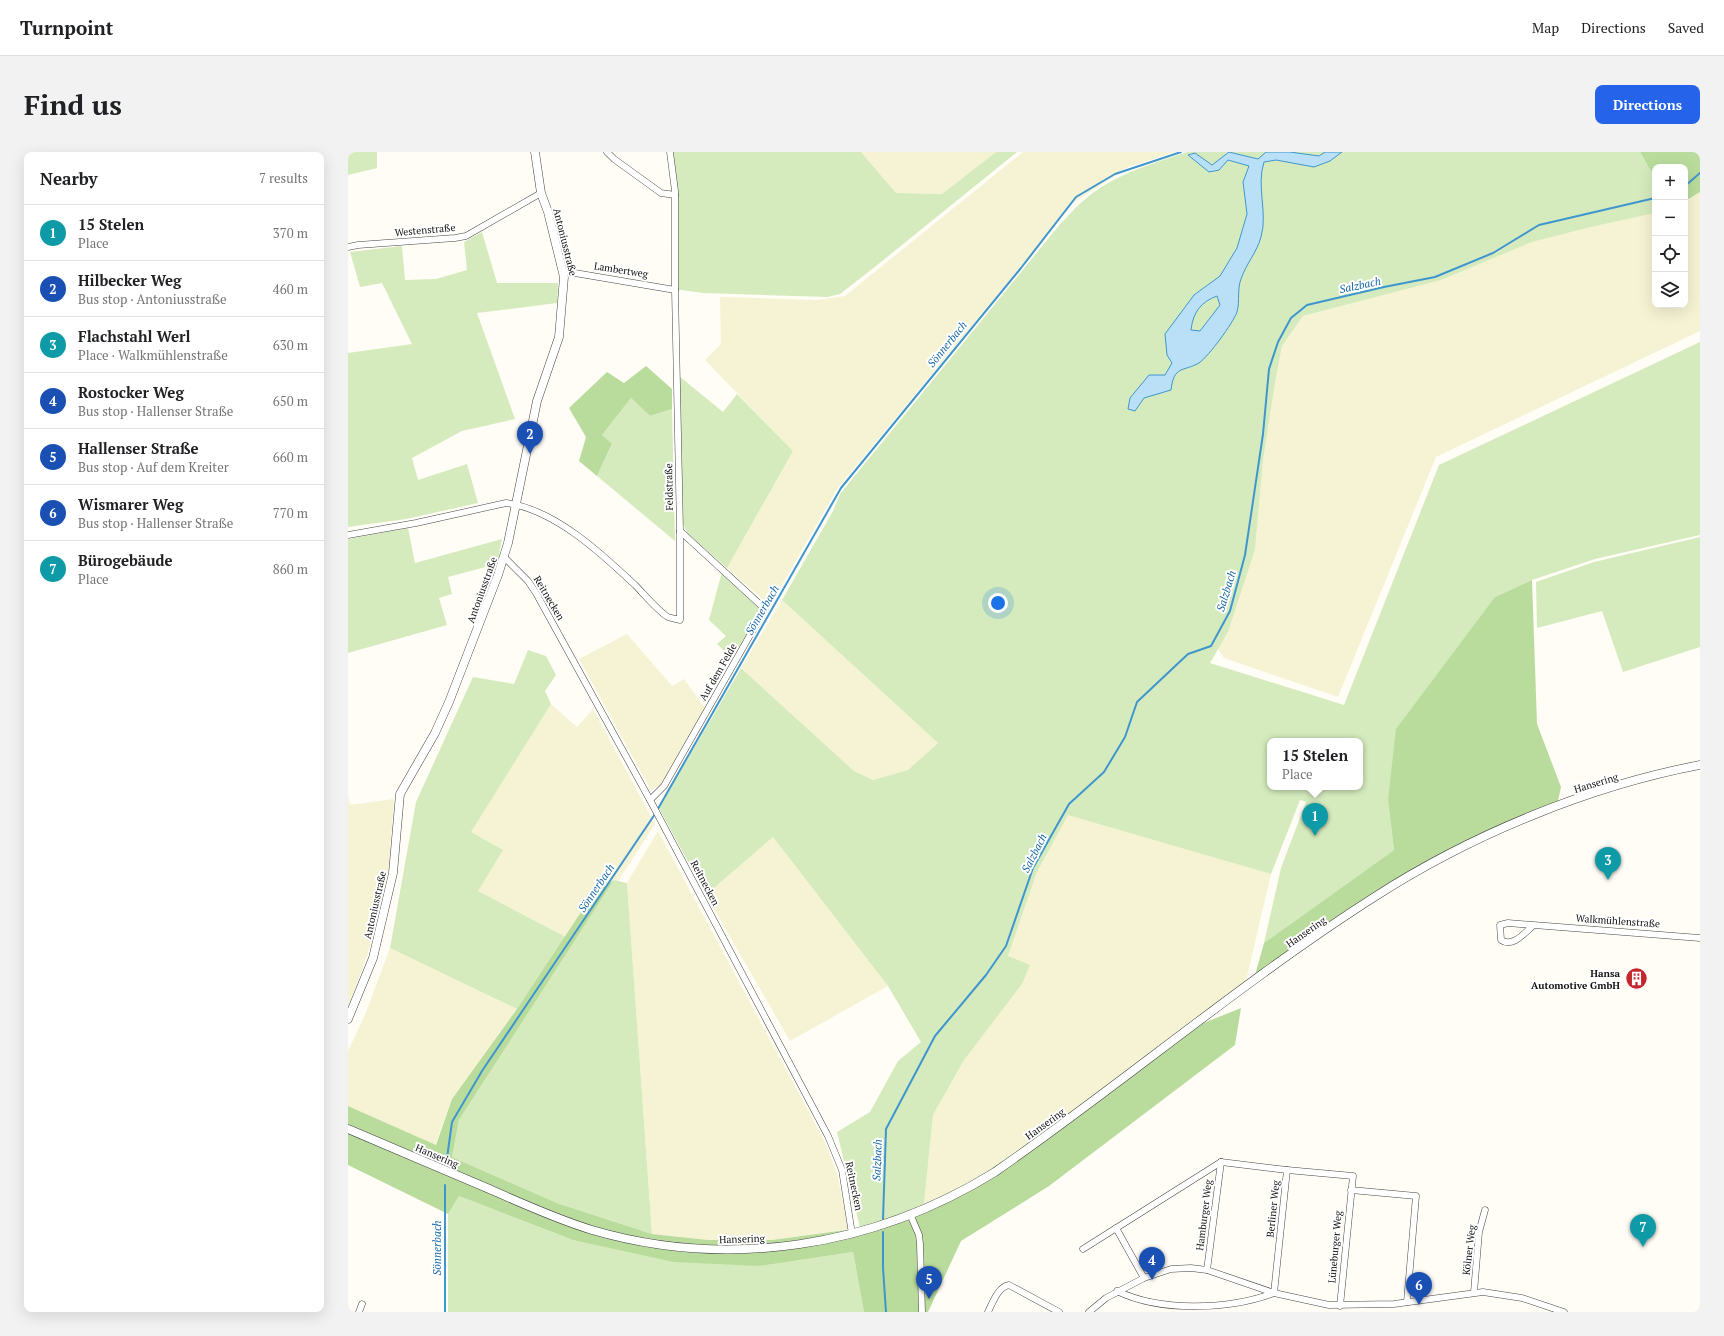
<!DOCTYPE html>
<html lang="en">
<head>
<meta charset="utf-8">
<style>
  body { margin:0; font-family:"PT Serif",serif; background:#f2f2f2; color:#202124 }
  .controls { position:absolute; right:12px; top:12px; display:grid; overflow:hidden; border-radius:8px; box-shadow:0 4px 16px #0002 }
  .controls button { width:36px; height:36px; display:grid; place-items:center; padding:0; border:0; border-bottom:1px solid #e0e0e0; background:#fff; color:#202124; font:20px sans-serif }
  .you { position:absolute; left:650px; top:451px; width:14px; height:14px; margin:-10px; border:3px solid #fff; border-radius:50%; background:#1a73e8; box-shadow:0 0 0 6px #1a73e833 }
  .badge { display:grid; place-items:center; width:26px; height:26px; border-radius:50%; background:#2563eb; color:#fff; font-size:13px; font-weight:700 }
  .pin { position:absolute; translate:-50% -33px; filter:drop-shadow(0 1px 2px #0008) }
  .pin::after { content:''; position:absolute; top:21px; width:14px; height:12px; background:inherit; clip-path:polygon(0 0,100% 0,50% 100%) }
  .popup { position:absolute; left:919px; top:586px; width:96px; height:52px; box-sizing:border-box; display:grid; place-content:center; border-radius:8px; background:#fff; filter:drop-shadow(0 1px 3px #0005); font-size:13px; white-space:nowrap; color:#757577 }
  .popup b { font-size:15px; color:#202124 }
  .popup::after { content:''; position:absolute; left:50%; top:100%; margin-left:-8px; border:8px solid transparent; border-top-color:#fff }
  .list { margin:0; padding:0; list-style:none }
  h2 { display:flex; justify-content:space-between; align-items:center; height:52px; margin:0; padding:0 16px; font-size:17px }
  h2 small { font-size:13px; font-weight:400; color:#757577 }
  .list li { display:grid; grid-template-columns:26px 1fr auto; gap:12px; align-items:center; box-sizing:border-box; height:56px; padding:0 16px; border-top:1px solid #e0e0e0 }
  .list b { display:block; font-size:15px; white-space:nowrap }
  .list p { margin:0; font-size:13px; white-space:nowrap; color:#757577 }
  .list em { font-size:13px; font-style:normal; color:#757577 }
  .icon { flex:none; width:22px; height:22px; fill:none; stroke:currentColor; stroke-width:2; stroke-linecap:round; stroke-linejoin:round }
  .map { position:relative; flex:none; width:1352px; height:1160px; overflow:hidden; border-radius:8px }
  header { display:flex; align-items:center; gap:24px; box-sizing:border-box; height:56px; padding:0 20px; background:#fff; border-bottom:1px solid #e0e0e0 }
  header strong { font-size:19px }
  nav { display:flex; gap:22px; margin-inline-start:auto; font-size:14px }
  .intro { display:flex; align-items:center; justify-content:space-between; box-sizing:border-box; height:96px; padding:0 24px }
  h1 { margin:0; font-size:28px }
  .button { padding:10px 18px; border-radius:8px; background:#2563eb; color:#fff; font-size:14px; font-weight:700 }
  main { display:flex; gap:24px; padding:0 24px }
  aside { flex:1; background:#fff; border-radius:8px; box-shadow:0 4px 16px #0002 }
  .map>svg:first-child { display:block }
</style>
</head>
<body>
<header>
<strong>Turnpoint</strong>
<nav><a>Map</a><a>Directions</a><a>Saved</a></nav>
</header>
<div class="intro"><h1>Find us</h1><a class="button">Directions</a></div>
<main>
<aside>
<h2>Nearby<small>7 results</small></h2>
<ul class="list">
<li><span class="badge" style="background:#0f9aa8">1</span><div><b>15 Stelen</b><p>Place</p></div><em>370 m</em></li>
<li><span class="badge" style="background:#1a4fb4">2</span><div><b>Hilbecker Weg</b><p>Bus stop · Antoniusstraße</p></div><em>460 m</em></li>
<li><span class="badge" style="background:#0f9aa8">3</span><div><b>Flachstahl Werl</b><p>Place · Walkmühlenstraße</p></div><em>630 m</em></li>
<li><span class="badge" style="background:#1a4fb4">4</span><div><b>Rostocker Weg</b><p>Bus stop · Hallenser Straße</p></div><em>650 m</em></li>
<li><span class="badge" style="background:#1a4fb4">5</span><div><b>Hallenser Straße</b><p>Bus stop · Auf dem Kreiter</p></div><em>660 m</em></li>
<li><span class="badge" style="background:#1a4fb4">6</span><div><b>Wismarer Weg</b><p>Bus stop · Hallenser Straße</p></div><em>770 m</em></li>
<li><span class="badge" style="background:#0f9aa8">7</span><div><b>Bürogebäude</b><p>Place</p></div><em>860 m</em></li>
</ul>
</aside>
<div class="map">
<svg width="1352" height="1160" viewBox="0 0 1352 1160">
  <rect width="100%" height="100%" fill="#fffdf5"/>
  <g fill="#f6f3d4">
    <path d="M513,0H648L594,42L548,41Z"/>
    <path d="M675,0H827L780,15L725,51L489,337L422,454L379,416L445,299L357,208L373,192L372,145L469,148L497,144Z"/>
    <path d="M1352,40V179L1088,305L990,545L876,506L870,497L880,480L907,398L915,309L927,231L934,194L955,164L1092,128L1184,90L1243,75L1307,61V153H1337V49Z"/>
    <path d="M434,448L590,591L560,618L525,628L506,619L393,516Z"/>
    <path d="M279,482L324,534L336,527L357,556L314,632L303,638L231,507Z"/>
    <path d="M203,552L229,575L245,557L307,672L270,729L265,728L245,742L218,785L130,739L122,680Z"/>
    <path d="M0,643L2,653L46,647L40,725L20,801L0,855Z"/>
    <path d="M720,662L923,722L897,833L826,883L692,984L623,1030L576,1052L585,963L616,908L660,804L689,720Z"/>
    <path d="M310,679L477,990L489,1021L500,1077L424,1088H360L304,1082L279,731Z"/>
    <path d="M425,685L540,834L442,889L358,743Z"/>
    <path d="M42,796L169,857L104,947L87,993L0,954V899L17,863Z"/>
  </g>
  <g fill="#d5ebbd" fill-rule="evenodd">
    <path d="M0,0H29V16L0,23Z"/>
    <path d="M323,0H513L548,41L594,42L648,0H669L528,114L492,142L479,145L355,141L327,137Z"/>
    <path d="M839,0H1292L1307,26V61L1243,75L1184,90L1093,128L955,164L934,194L927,231L915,309L907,398L880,480L862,511L996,553L1091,313L1352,190V383L1247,407L1184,428L1147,445L1040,648L1046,698L916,791L933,716L958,650L952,648L923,722L720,663L689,720L660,804L682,813L674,832L616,908L585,963L576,1052L512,1076L489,980L522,960L550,909L573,890L540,834L425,685L358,743L311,656L393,516L506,619L525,628L560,618L590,591L434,448L485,359L492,342L713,71C721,64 727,55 735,49C764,23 803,12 839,0ZM922,589H1012V635H922Z"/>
    <path d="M134,80L149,131H210L209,151L129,161L167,267L114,279L64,306L70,328L119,312L130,351L58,367L0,375V201L64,192L34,131L12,135L2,100L54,94L57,128L88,127L119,118L116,90Z"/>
    <path d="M331,224L375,260L389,242L445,299L379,416L339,381L335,371Z"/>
    <path d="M283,246L302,264L324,257L327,389L249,324L264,293L254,283Z"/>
    <path d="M60,376L67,411L154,387L149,412L100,425L104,442L91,446L99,473L0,501V387Z"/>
    <path d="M1352,385V495L1275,520L1254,459L1189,476L1188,430L1246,410Z"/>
    <path d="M374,420L410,452L411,462L384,506L369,492L378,484L361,468Z"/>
    <path d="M180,498L198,504L208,523L197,539L203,552L123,680L155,698L130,739L218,785L169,857L42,796L68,650L125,525L166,532Z"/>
    <path d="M266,728L279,731L304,1082L209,1051L104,1005L111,968Z"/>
    <path d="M111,1044L225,1088L412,1114L505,1100L516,1160H100V1062Z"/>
  </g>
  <g fill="#b9dc9c">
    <path d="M1292,0H1352V40L1337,49V15H1307V26Z"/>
    <path d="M298,214L324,237V257L302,264L283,246L254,283L264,292L249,324L231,309L238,285L221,256L259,220L276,231Z"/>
    <path d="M1184,428L1189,572L1213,635L1210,649L1109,694L907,823L916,791L1046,698L1040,648L1048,577L1147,445Z"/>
    <path d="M266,728L111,968L104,1005L209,1051L304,1082L360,1088H424L512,1076L576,1052L623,1030L692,984L826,883L893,856L887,893L701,1034L613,1089L580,1160H516L505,1100L412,1114L326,1110L225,1088L111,1044L100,1062L0,1013V954L88,993L104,947L169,857L245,742Z"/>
  </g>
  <path fill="#b9e0f7" stroke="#3f96cf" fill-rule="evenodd" d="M881,0L910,7L918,0H942L971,4L977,0H994L982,9L966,15L928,8L916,10C908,34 920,61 913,85C909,100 898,112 893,127C889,137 892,149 889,160C885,171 861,204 851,211C835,220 826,213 823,238L796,246L787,259L780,257L782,246L801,223H817L824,211L819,203L817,182L846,143L872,124L889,96L899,62L895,30L901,14L880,8L871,18L861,20L840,3L847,1L864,13ZM869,144L872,153L852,179L843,178C845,160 853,150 869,144Z"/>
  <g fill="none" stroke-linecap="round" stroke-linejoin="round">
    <g stroke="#3f96cf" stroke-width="2">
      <path d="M1337,34L1352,21"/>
      <path d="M99,1006L104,970L134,919L307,662L493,336L673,116L728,45L767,22L833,0"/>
      <path d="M535,1067L538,977L587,884L638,823L658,794L685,716L721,652L756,620L777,585L789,550L840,502L863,494L882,459L897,403L915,282L921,217L930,190L943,166L959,153L1036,135L1087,125L1145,101L1191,73L1307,46"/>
      <path d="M535,1080V1116L538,1160"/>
      <path d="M97,1160V1033"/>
    </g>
    <defs>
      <g id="minor">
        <path d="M259,0L266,7L313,41L327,43"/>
        <path d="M0,95L10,93L107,86L118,84L193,41"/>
        <path d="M215,119L327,138"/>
        <path d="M0,383L68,371L158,351C206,357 253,401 287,433C295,441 311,460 320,465C323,466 328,467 332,468V379L327,138V39L322,0"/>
        <path d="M156,405L180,429L188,441L302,648L480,984L494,1018L504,1082"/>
        <path d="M302,648L316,634L417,457L332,379"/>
        <path d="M1186,773C1176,781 1165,796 1153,788L1152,773L1160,771L1352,786"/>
        <path d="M939,1018L1005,1024L992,1154"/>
        <path d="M1003,1038L1068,1044L1059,1150"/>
        <path d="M562,1062L571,1083L572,1092L574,1160"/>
        <path d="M768,1076L796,1126"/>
        <path d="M735,1097L873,1010"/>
        <path d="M859,1118L873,1010"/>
        <path d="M769,1139C812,1160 880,1158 926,1141L939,1018L873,1010"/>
        <path d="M1126,1140L1131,1080L1137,1058"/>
        <path d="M11,1160L14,1152"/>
        <path d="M640,1160C645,1150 650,1135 661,1133L711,1160"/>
        <path d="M741,1160L758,1146L796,1126L823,1117L843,1116L859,1118L926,1141L981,1153L1046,1152L1135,1140L1174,1146L1216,1160"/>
      </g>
      <g id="tertiary">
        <path d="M0,867L25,806L45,721L52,642L87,581L101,550L150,423L160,391L189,249L211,185L216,125L200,60L193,41L187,0"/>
        <path d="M0,977C46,997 93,1016 139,1036C173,1051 208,1067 244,1078C381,1118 526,1095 647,1020C775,931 896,828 1028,744C1123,683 1241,634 1352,613"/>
      </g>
    </defs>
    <use href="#minor" stroke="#444" stroke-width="7"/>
    <use href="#tertiary" stroke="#444" stroke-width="9"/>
    <use href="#minor" stroke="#fff" stroke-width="6"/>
    <use href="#tertiary" stroke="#fff" stroke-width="8"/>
  </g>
  <defs>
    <symbol id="building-disc" viewBox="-11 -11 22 22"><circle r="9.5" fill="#c4262e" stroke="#fff"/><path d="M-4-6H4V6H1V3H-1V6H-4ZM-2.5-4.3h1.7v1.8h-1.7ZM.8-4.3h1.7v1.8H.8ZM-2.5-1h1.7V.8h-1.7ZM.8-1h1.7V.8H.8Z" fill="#fff"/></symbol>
  </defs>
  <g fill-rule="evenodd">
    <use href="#building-disc" x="1276" y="814" width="25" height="25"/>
  </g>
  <g text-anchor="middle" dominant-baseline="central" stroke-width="4" stroke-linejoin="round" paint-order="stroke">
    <g font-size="10" fill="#111" stroke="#fff">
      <text transform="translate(77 78) rotate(-5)">Westenstraße</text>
      <text transform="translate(217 90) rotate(76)">Antoniusstraße</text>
      <text transform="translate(273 118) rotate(9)">Lambertweg</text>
      <text transform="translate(321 335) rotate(-91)">Feldstraße</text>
      <text transform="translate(134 438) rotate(-70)">Antoniusstraße</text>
      <text transform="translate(201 446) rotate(59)">Reitnecken</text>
      <text transform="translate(370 520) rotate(-60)">Auf dem Felde</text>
      <text transform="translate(1248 631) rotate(-17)">Hansering</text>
      <text transform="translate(357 731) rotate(62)">Reitnecken</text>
      <text transform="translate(27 753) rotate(-77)">Antoniusstraße</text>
      <text transform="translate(1270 769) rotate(4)">Walkmühlenstraße</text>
      <text transform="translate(958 780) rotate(-35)">Hansering</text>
      <text transform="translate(697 972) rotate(-36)">Hansering</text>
      <text transform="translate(89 1004) rotate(23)">Hansering</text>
      <text transform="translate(506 1034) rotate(78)">Reitnecken</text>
      <text transform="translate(925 1057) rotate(-84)">Berliner Weg</text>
      <text transform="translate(856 1063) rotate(-83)">Hamburger Weg</text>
      <text transform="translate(394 1087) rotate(-2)">Hansering</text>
      <text transform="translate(987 1095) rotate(-85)">Lüneburger Weg</text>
      <text transform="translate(1121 1098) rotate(-83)">Kölner Weg</text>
    </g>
    <g font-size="10" font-weight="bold" fill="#111" stroke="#fff" text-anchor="end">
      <text x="1272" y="821">Hansa<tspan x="1272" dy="12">Automotive GmbH</tspan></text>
    </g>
    <g font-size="11" font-style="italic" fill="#1768a6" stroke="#fff">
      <text transform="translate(1012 133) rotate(-12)">Salzbach</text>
      <text transform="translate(599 192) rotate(-51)">Sönnerbach</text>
      <text transform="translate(878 439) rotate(-73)">Salzbach</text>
      <text transform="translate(414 458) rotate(-60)">Sönnerbach</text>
      <text transform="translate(686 701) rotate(-63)">Salzbach</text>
      <text transform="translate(248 736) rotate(-56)">Sönnerbach</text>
      <text transform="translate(529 1008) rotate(-88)">Salzbach</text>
      <text transform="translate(89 1096) rotate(-90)">Sönnerbach</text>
    </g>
  </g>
</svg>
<div class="controls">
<button>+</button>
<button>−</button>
<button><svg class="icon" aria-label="locate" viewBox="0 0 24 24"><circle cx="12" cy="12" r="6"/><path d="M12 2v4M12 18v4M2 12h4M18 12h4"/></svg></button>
<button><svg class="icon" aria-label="layers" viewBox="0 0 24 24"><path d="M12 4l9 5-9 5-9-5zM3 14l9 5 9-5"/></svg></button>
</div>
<div class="you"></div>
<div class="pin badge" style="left:967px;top:684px;background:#0f9aa8">1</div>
<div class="popup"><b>15 Stelen</b>Place</div>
<div class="pin badge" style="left:182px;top:302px;background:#1a4fb4">2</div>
<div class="pin badge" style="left:1260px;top:728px;background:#0f9aa8">3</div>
<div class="pin badge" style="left:804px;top:1128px;background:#1a4fb4">4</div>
<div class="pin badge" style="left:581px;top:1147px;background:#1a4fb4">5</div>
<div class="pin badge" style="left:1071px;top:1153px;background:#1a4fb4">6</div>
<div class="pin badge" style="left:1295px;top:1095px;background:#0f9aa8">7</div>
</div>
</main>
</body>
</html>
